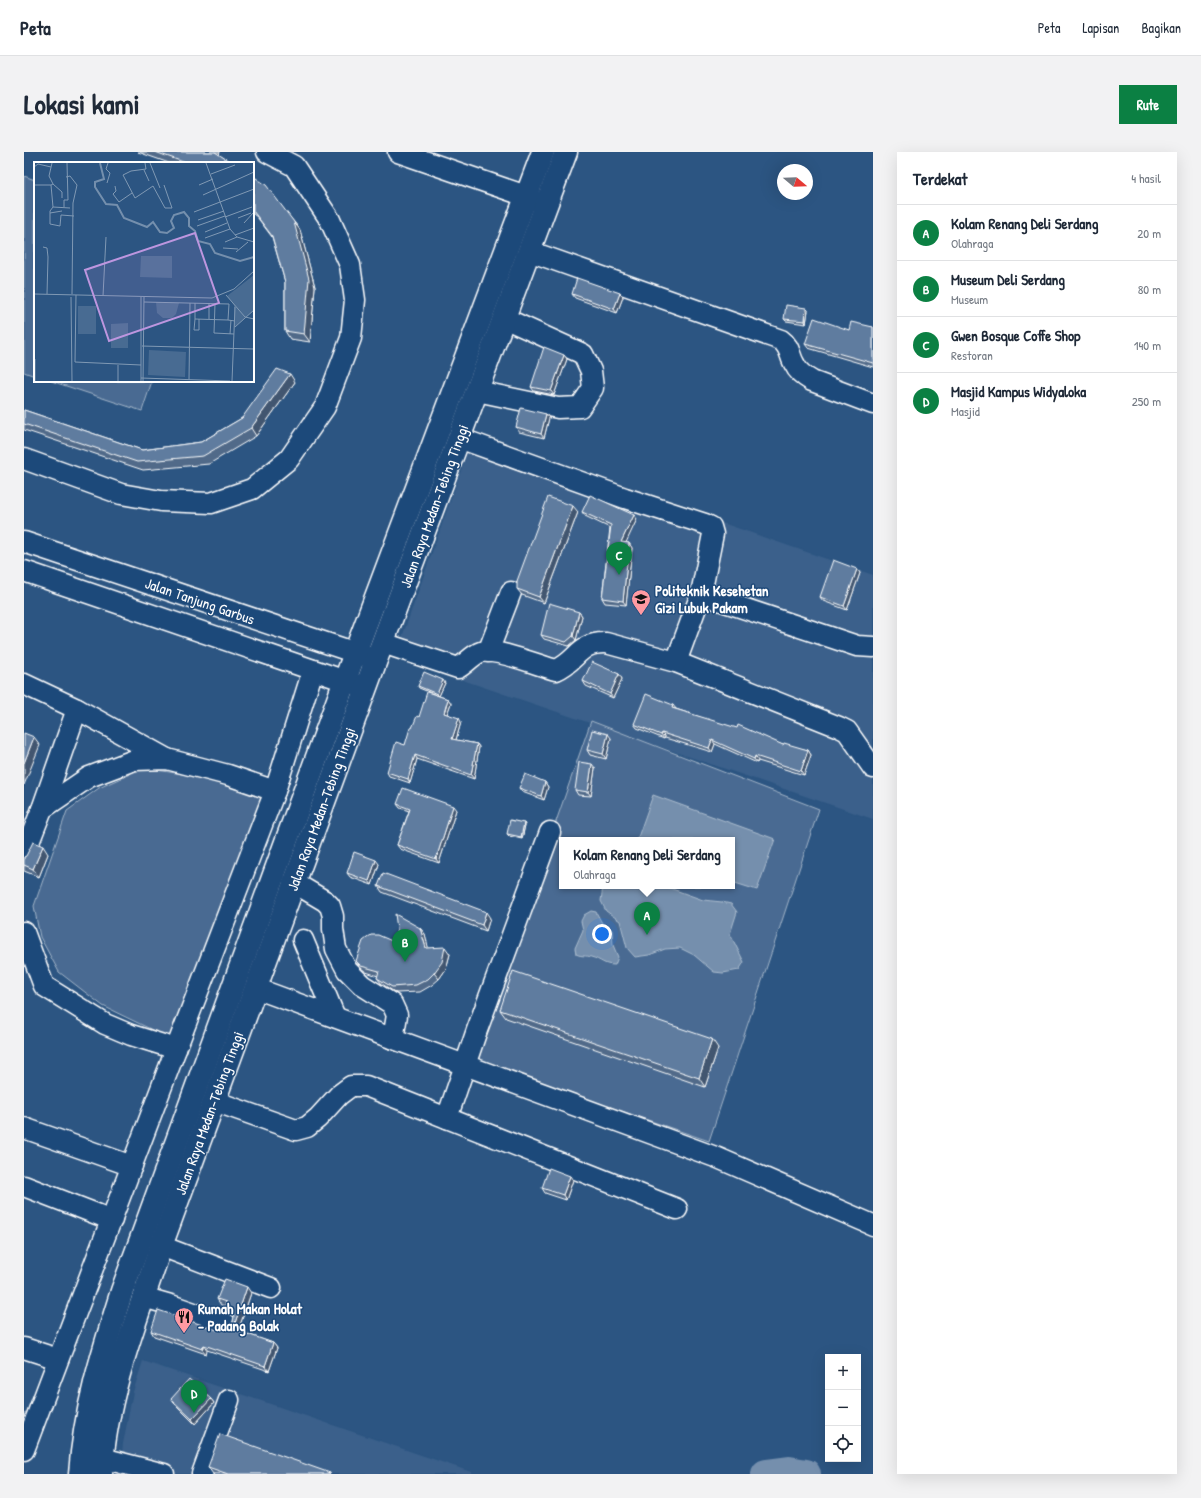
<!DOCTYPE html>
<html lang="id">
<head>
<meta charset="utf-8">
<style>
  body { margin:0; font-family:"Patrick Hand",sans-serif; background:#f2f2f3; color:#1f2937 }
  .controls { position:absolute; right:12px; bottom:12px; display:grid; overflow:hidden; border-radius:0px; box-shadow:0 4px 16px #0002 }
  .controls button { width:36px; height:36px; display:grid; place-items:center; padding:0; border:0; border-bottom:1px solid #e0e1e3; background:#fff; color:#1f2937; font:20px sans-serif }
  .compass { position:absolute; left:753px; top:12px; width:36px; height:36px; border-radius:50%; background:#fff; box-shadow:0 4px 16px #0002; rotate:109deg }
  .you { position:absolute; left:578px; top:782px; width:14px; height:14px; margin:-10px; border:3px solid #fff; border-radius:50%; background:#1a73e8; box-shadow:0 0 0 6px #1a73e833 }
  .badge { display:grid; place-items:center; width:26px; height:26px; border-radius:50%; background:#0b8043; color:#fff; font-size:13px; font-weight:700 }
  .pin { position:absolute; translate:-50% -33px; filter:drop-shadow(0 1px 2px #0008) }
  .pin::after { content:''; position:absolute; top:21px; width:14px; height:12px; background:inherit; clip-path:polygon(0 0,100% 0,50% 100%) }
  .popup { position:absolute; left:535px; top:685px; width:176px; height:52px; box-sizing:border-box; display:grid; place-content:center; border-radius:0px; background:#fff; filter:drop-shadow(0 1px 3px #0005); font-size:13px; white-space:nowrap; color:#747a83 }
  .popup b { font-size:15px; color:#1f2937 }
  .popup::after { content:''; position:absolute; left:50%; top:100%; margin-left:-8px; border:8px solid transparent; border-top-color:#fff }
  .list { margin:0; padding:0; list-style:none }
  h2 { display:flex; justify-content:space-between; align-items:center; height:52px; margin:0; padding:0 16px; font-size:17px }
  h2 small { font-size:13px; font-weight:400; color:#747a83 }
  .list li { display:grid; grid-template-columns:26px 1fr auto; gap:12px; align-items:center; box-sizing:border-box; height:56px; padding:0 16px; border-top:1px solid #e0e1e3 }
  .list b { display:block; font-size:15px; white-space:nowrap }
  .list p { margin:0; font-size:13px; white-space:nowrap; color:#747a83 }
  .list em { font-size:13px; font-style:normal; color:#747a83 }
  .icon { flex:none; width:22px; height:22px; fill:none; stroke:currentColor; stroke-width:2; stroke-linecap:round; stroke-linejoin:round }
  .map { position:relative; flex:none; width:849px; height:1322px; overflow:hidden; border-radius:0px }
  header { display:flex; align-items:center; gap:24px; box-sizing:border-box; height:56px; padding:0 20px; background:#fff; border-bottom:1px solid #e0e1e3 }
  header strong { font-size:19px }
  nav { display:flex; gap:22px; margin-inline-start:auto; font-size:14px }
  .intro { display:flex; align-items:center; justify-content:space-between; box-sizing:border-box; height:96px; padding:0 24px }
  h1 { margin:0; font-size:28px }
  .button { padding:10px 18px; border-radius:0px; background:#0b8043; color:#fff; font-size:14px; font-weight:700 }
  main { display:flex; gap:24px; padding:0 24px }
  aside { flex:1; background:#fff; border-radius:0px; box-shadow:0 4px 16px #0002 }
  .map>svg:first-child { display:block }
</style>
</head>
<body>
<header>
<strong>Peta</strong>
<nav><a>Peta</a><a>Lapisan</a><a>Bagikan</a></nav>
</header>
<div class="intro"><h1>Lokasi kami</h1><a class="button">Rute</a></div>
<main>
<div class="map">
<svg width="849" height="1322" viewBox="0 0 849 1322">
  <rect width="100%" height="100%" fill="#2c5582"/>
  <filter id="ink" filterUnits="userSpaceOnUse"><feTurbulence type="fractalNoise" baseFrequency=".025" numOctaves="2"/><feDisplacementMap in="SourceGraphic" scale="8" xChannelSelector="R" yChannelSelector="G"/><feConvolveMatrix kernelMatrix="1 2 1 2 8 2 1 2 1" color-interpolation-filters="sRGB"/></filter>
  <g filter="url(#ink)">
    <g fill="#3b618b">
      <path d="M449,285L849,423V667L371,505Z"/>
      <path d="M119,1209L447,1320V1322H96L99,1292L109,1240Z"/>
    </g>
    <g fill="#486b92" stroke="#a4b5c8" fill-rule="evenodd">
      <path d="M0,24L11,28V224L0,220Z"/>
      <path d="M27,229H128L118,259Z"/>
      <path d="M567,569L795,657L685,989L449,908ZM538,688H708V734H538Z"/>
      <path d="M119,616L178,625L240,645L147,887L79,854L35,820L16,785L10,754L43,659L75,636Z"/>
    </g>
    <g fill="#748fad" stroke="#acbcce">
      <path d="M629,643L751,687L733,738L708,730V688H613Z"/>
      <path d="M579,734H640L679,748L698,750L707,752L713,760L706,782L720,810L715,818L699,821L690,820L670,803L656,796L641,797L625,803L611,805L603,796L596,769L582,759L577,749Z"/>
      <path d="M567,759L572,760L578,771L588,778L589,793L594,805L591,813C579,813 578,808 567,805C562,803 558,805 552,802L551,796L559,778L557,769L560,763Z"/>
    </g>
    <g fill="none" stroke-linecap="round" stroke-linejoin="round">
      <path stroke="#748fad" stroke-width="30" d="M742,1322L765,1319L782,1322"/>
      <defs>
        <g id="minor">
          <path d="M374,0L502,44L516,51"/>
          <path d="M505,99L757,188C767,195 765,204 771,213C774,220 781,225 788,229L849,252"/>
          <path d="M453,239L534,256L556,255L569,236L567,219L559,202L480,166"/>
          <path d="M435,286L601,346L681,372L687,375L689,382L677,442"/>
          <path d="M0,307L97,342L137,349L187,351L228,337L265,307L301,255L327,186L331,148L326,113L306,68L270,14L243,0"/>
          <path d="M0,390L347,506"/>
          <path d="M0,419L336,534"/>
          <path d="M359,491L434,516C442,512 448,503 457,500C472,496 516,514 532,518C554,509 554,490 582,491L652,510L815,575L823,579L849,616"/>
          <path d="M464,500L487,440"/>
          <path d="M652,510L677,442L833,494L849,495"/>
          <path d="M0,532L53,557L143,607"/>
          <path d="M18,657L53,557"/>
          <path d="M0,703L18,657L65,625L110,608L143,607L204,623L251,639"/>
          <path d="M269,730L301,749L306,754L309,764V777L312,797L323,818L338,833L368,852L373,863L369,887"/>
          <path d="M0,780L20,834L81,872L107,883L152,897"/>
          <path d="M279,788L311,865"/>
          <path d="M231,836L694,1006L849,1073"/>
          <path d="M190,949L272,978L283,975L294,966L315,943L327,934H342L653,1057"/>
          <path d="M423,966L453,878L526,680"/>
          <path d="M0,976L108,1014"/>
          <path d="M0,1034L88,1068"/>
          <path d="M137,1094L247,1136"/>
          <path d="M119,1145L147,1153L202,1172"/>
          <path d="M0,1196L34,1207"/>
          <path d="M0,1298L152,897L251,639L289,518"/>
          <path d="M78,1306L140,1322"/>
          <path d="M178,1322L205,1248"/>
        </g>
        <g id="highway">
          <path d="M56,1322C60,1259 79,1199 98,1139L331,501L519,0"/>
          <path d="M77,1322C82,1243 112,1168 137,1094L352,508L542,0"/>
        </g>
      </defs>
      <use href="#minor" stroke="#fff" stroke-width="23"/>
      <use href="#highway" stroke="#fff" stroke-width="25"/>
      <use href="#minor" stroke="#1f4a7a" stroke-width="20"/>
      <use href="#highway" stroke="#1f4a7a" stroke-width="22"/>
    </g>
    <g fill="#516b89" stroke="#fff">
      <path d="M114,0H196L195,3L208,11H145Z"/>
      <path d="M229,24L270,70L276,78L291,135L286,190L266,187L261,179V130L248,85L233,65L229,62Z"/>
      <path d="M548,142L599,145L593,161L551,146Z"/>
      <path d="M784,158L782,172L762,169L760,167Z"/>
      <path d="M849,175V215L784,196L781,192L825,178Z"/>
      <path d="M540,203L543,207L530,243L510,239L507,235Z"/>
      <path d="M271,230L232,284L185,312L119,318L0,278V258L118,298L177,290L218,266Z"/>
      <path d="M522,262L525,266L520,286L495,280L492,275Z"/>
      <path d="M554,360L520,451L498,443L493,437Z"/>
      <path d="M558,360L613,367L601,391H605L608,396L602,453L581,451L578,446L586,376L561,364Z"/>
      <path d="M833,417L836,421L823,458L799,449L796,445Z"/>
      <path d="M555,460L558,464L552,488L545,494L520,487L517,483Z"/>
      <path d="M595,522L598,527L589,546L562,534L559,529Z"/>
      <path d="M421,531L415,544L424,547L427,551L423,562L437,570L432,588L453,592L455,595L450,627L393,607L386,631L365,624L363,620L381,593L388,576L395,565L412,543L395,536L394,534Z"/>
      <path d="M652,557L759,593L784,598L787,603L780,623L734,609L733,611L691,592L688,600L641,586L640,587L613,576L610,572Z"/>
      <path d="M587,586L582,607L566,603L563,598Z"/>
      <path d="M571,616L567,644L554,643L551,638Z"/>
      <path d="M521,630L524,635L520,648L498,640L495,636Z"/>
      <path d="M373,652L432,658L415,711L376,697L373,693L385,659L376,656Z"/>
      <path d="M500,671L501,673L498,687L485,684L483,682Z"/>
      <path d="M24,702L15,725L0,719V705Z"/>
      <path d="M355,712L348,733L326,725L323,721Z"/>
      <path d="M354,734L466,766L462,779L358,740Z"/>
      <path d="M396,776L401,782L404,796L426,802L422,817L415,827L408,833L396,840L372,841L358,832L353,826L354,824L342,820L337,816L332,809L375,792Z"/>
      <path d="M476,858L694,896L681,935L482,866Z"/>
      <path d="M549,1028L542,1048L521,1041L518,1036Z"/>
      <path d="M227,1141L214,1179L249,1191L253,1196L245,1219L183,1198L182,1202L130,1184L127,1179L201,1178L206,1176L209,1170L210,1164L204,1161L201,1155V1154L197,1153L193,1147Z"/>
      <path d="M147,1247H187L190,1251L171,1272L150,1251Z"/>
      <path d="M184,1315L306,1321V1322H189Z"/>
    </g>
    <g fill="#42576f" stroke="#fff">
      <path d="M190,0H196L194,6Z"/>
      <path d="M270,70L276,78L291,135L286,190L280,182Z"/>
      <path d="M596,141L599,145L593,161L590,157Z"/>
      <path d="M782,156L784,158L782,172L781,169Z"/>
      <path d="M540,203L543,207L530,243L527,239Z"/>
      <path d="M266,222L271,230L232,284L227,276Z"/>
      <path d="M522,262L525,266L520,286L517,282Z"/>
      <path d="M549,354L554,360L520,451L515,445Z"/>
      <path d="M610,363L613,367L600,395L597,390Z"/>
      <path d="M605,391L608,396L602,453L599,449Z"/>
      <path d="M833,417L836,421L823,458L820,454Z"/>
      <path d="M555,460L558,464L552,488L549,484Z"/>
      <path d="M595,522L598,527L589,546L586,542Z"/>
      <path d="M419,528L421,531L415,544L413,542Z"/>
      <path d="M424,547L427,551L422,565L420,561Z"/>
      <path d="M649,553L652,557L648,556Z"/>
      <path d="M435,566L437,570L431,591L428,587Z"/>
      <path d="M638,581L641,586L640,587L637,583Z"/>
      <path d="M584,582L587,586L582,607L579,602Z"/>
      <path d="M10,585L16,593L0,633V611Z"/>
      <path d="M688,588L691,592L688,600L685,596Z"/>
      <path d="M453,592L455,595L450,627L447,623Z"/>
      <path d="M784,598L787,603L780,623L777,619Z"/>
      <path d="M391,603L393,607L386,631L384,627Z"/>
      <path d="M731,604L734,609L733,611L730,607Z"/>
      <path d="M568,612L571,616L567,644L564,640Z"/>
      <path d="M521,630L524,635L520,648L517,644Z"/>
      <path d="M429,654L432,658L415,711L412,707Z"/>
      <path d="M500,671L501,673L498,687L497,685Z"/>
      <path d="M19,694L24,702L15,725L9,717Z"/>
      <path d="M352,708L355,712L348,733L345,729Z"/>
      <path d="M462,760L466,766L462,779L458,773Z"/>
      <path d="M396,776L401,782L406,803L402,796Z"/>
      <path d="M421,795L426,802L422,817L415,827L410,821Z"/>
      <path d="M688,887L694,896L681,935L675,926Z"/>
      <path d="M546,1024L549,1028L542,1048L539,1043Z"/>
      <path d="M223,1135L227,1141L213,1182L209,1177Z"/>
      <path d="M249,1191L253,1196L245,1219L241,1214Z"/>
      <path d="M180,1193L183,1198L182,1202L178,1197Z"/>
      <path d="M187,1247L190,1251L171,1272L168,1267Z"/>
    </g>
    <g fill="#5e7c9f" stroke="#fff">
      <path d="M131,0H191L208,11H162Z"/>
      <path d="M229,24L242,33L270,70L285,127L280,182L261,179V130L248,84L229,59Z"/>
      <path d="M553,126L596,141L590,157L548,142Z"/>
      <path d="M762,153L782,156L781,169L760,167Z"/>
      <path d="M790,166L825,178L827,170L849,175V211L781,192Z"/>
      <path d="M520,195L540,203L527,239L507,235Z"/>
      <path d="M253,217L266,222L227,276L179,304L113,310L0,272V258L118,298L177,290L218,266Z"/>
      <path d="M497,256L522,262L517,282L492,275Z"/>
      <path d="M566,343L610,363L597,390L605,391L599,449L578,446L587,373L558,360Z"/>
      <path d="M524,345L549,354L515,445L493,437V429Z"/>
      <path d="M809,408L833,417L820,454L796,445Z"/>
      <path d="M525,451L555,460L549,484L542,490L517,483Z"/>
      <path d="M568,510L595,522L586,542L559,529Z"/>
      <path d="M400,520L419,528L413,542L394,534Z"/>
      <path d="M403,540L424,547L420,561L435,566L428,587L453,592L447,623L391,603L384,627L363,620L372,590L381,593L386,576H388L393,564L395,565Z"/>
      <path d="M622,542L649,553L648,556L713,576L714,573L759,593L760,591L784,598L777,619L731,604L730,607L688,588L685,596L638,581L637,583L610,572Z"/>
      <path d="M568,578L584,582L579,602L563,598Z"/>
      <path d="M0,581L10,585L0,611Z"/>
      <path d="M555,610L568,612L564,640L551,638Z"/>
      <path d="M501,622L521,630L517,644L495,636Z"/>
      <path d="M379,636L429,654L412,707L373,693L386,657L373,652Z"/>
      <path d="M486,668L500,671L497,685L483,682Z"/>
      <path d="M9,690L19,694L9,717L0,713V705L2,704Z"/>
      <path d="M330,700L352,708L345,729L323,721Z"/>
      <path d="M359,721L462,760L458,773L354,734Z"/>
      <path d="M371,762L396,776L402,796L421,795L418,810L410,821L404,827L392,833L368,835L353,826L355,819L337,814L332,809L339,789L347,783H354L375,792Z"/>
      <path d="M489,819L688,887L675,926L476,858Z"/>
      <path d="M525,1016L546,1024L539,1043L518,1036Z"/>
      <path d="M201,1127L223,1135L209,1177L249,1191L241,1214L180,1193L178,1197L127,1179L134,1158L193,1178H201L206,1176L209,1170L210,1164L207,1159L201,1155L202,1150L193,1147Z"/>
      <path d="M165,1227L187,1247L168,1267L147,1247Z"/>
      <path d="M196,1282L306,1321V1322H204L184,1315Z"/>
    </g>
  </g>
  <defs>
    <symbol id="university-pin" viewBox="-11 -11 22 30"><path d="M0 17L-7.5 6A9.5 9.5 0 1 1 7.5 6Z" fill="#ff9aa2" stroke="#1f4a7a"/><path d="M0-5L7-2L0 1L-7-2ZM-4 1L0 2.5L4 1V4Q0 6-4 4Z" fill="#111"/></symbol>
    <symbol id="restaurant-pin" viewBox="-11 -11 22 30"><path d="M0 17L-7.5 6A9.5 9.5 0 1 1 7.5 6Z" fill="#ff9aa2" stroke="#1f4a7a"/><path d="M-5-6h1v4h1v-4h1v4h1v-4h1v5L-1.5 .5V6h-2V.5L-5-1ZM5-6V6H3V1.5H1.5Q1.5-4 5-6Z" fill="#111"/></symbol>
  </defs>
  <g fill-rule="evenodd">
    <use href="#university-pin" x="606" y="436" width="22" height="30"/>
    <use href="#restaurant-pin" x="149" y="1154" width="22" height="30"/>
  </g>
  <g text-anchor="middle" dominant-baseline="central" stroke-width="3" stroke-linejoin="round" paint-order="stroke">
    <g font-size="15" fill="#fff" stroke="#1f4a7a">
      <text transform="translate(410 354) rotate(-70)">Jalan Raya Medan-Tebing Tinggi</text>
      <text transform="translate(176 449) rotate(19)">Jalan Tanjung Garbus</text>
      <text transform="translate(297 657) rotate(-70)">Jalan Raya Medan-Tebing Tinggi</text>
      <text transform="translate(185 961) rotate(-70)">Jalan Raya Medan-Tebing Tinggi</text>
    </g>
    <g font-size="15" font-weight="bold" fill="#fff" stroke="#1f4a7a" text-anchor="start">
      <text x="631" y="438">Politeknik Kesehetan<tspan x="631" dy="17">Gizi Lubuk Pakam</tspan></text>
      <text x="174" y="1156">Rumah Makan Holat<tspan x="174" dy="17">- Padang Bolak</tspan></text>
    </g>
  </g>
  <g transform="translate(10 10)">
    <rect width="220" height="220" fill="#2c5582"/>
    <path d="M107,94H138V116L106,115ZM220,113V148L200,166V143L193,134ZM122,140L145,141L142,152L138,156H129L123,151ZM44,144H62V172H44ZM94,161V186H77V162ZM115,188L152,190L151,215L114,213Z" fill="#486b92"/>
    <path fill="none" stroke="#748fad" stroke-width="2" d="M66,1L70,17L61,20V25L72,42L83,43L90,56L113,65L119,60L126,70L133,71L140,66L137,59L140,53L150,50L155,56V64L161,69L164,79L176,82L181,91L206,99L220,95"/>
    <path fill="none" stroke="#8099b4" stroke-width="1" d="M18,1L15,14L19,22L17,23L19,45L16,49V62L26,64L27,53L40,54M111,1L112,7L97,9L89,13L101,36L119,24L131,46H138L130,23M116,1L126,26M172,1L196,67L203,75L220,80M0,5L4,2L17,5M110,8L115,19M177,12L201,3M32,15L36,14L43,23L39,41L38,132M73,21L76,11L72,7L74,1M19,22L28,30V36M0,23H17M165,23L179,17M81,24L82,29L79,32L85,40L98,31M169,33L220,10M19,45L36,46M30,45V38H34L33,1M160,50L220,27M16,51L28,49M191,55L218,45M204,56L217,51M164,58L190,49M210,61L220,50M163,64L191,54M171,70L193,61M201,73L220,66M171,76L196,67M191,80L203,75M9,85L13,86L14,95L13,132M189,86L204,87M202,90L214,80M0,132L178,136L200,127L220,109M42,133L41,200L107,203M192,133L211,155L220,157M69,134L72,75M37,135L38,219M110,140L195,142L194,158M175,141V157M181,142L180,171L200,172M161,157V141M165,157V168H160L161,157L194,158L201,159M201,165L220,148M196,172L197,158M108,184L220,187M107,216L196,219M155,218L156,141M1,219V197M84,219V203M107,219V135M109,219L110,135M198,219L201,145"/>
    <path fill="#bd96df" fill-opacity="0.15" stroke="#bd96df" stroke-width="2" d="M161,71L185,141L75,179L51,108Z"/>
    <rect width="220" height="220" fill="none" stroke="#fff" stroke-width="2"/>
  </g>
</svg>
<div class="controls">
<button>+</button>
<button>−</button>
<button><svg class="icon" aria-label="locate" viewBox="0 0 24 24"><circle cx="12" cy="12" r="6"/><path d="M12 2v4M12 18v4M2 12h4M18 12h4"/></svg></button>
</div>
<svg class="compass" viewBox="-18 -18 36 36"><path d="M0-13l5 13h-10z" fill="#e53935"/><path d="M0 13l5-13h-10z" fill="#747a83"/></svg>
<div class="you"></div>
<div class="pin badge" style="left:623px;top:783px">A</div>
<div class="popup"><b>Kolam Renang Deli Serdang</b>Olahraga</div>
<div class="pin badge" style="left:381px;top:810px">B</div>
<div class="pin badge" style="left:595px;top:423px">C</div>
<div class="pin badge" style="left:170px;top:1261px">D</div>
</div>
<aside>
<h2>Terdekat<small>4 hasil</small></h2>
<ul class="list">
<li><span class="badge">A</span><div><b>Kolam Renang Deli Serdang</b><p>Olahraga</p></div><em>20 m</em></li>
<li><span class="badge">B</span><div><b>Museum Deli Serdang</b><p>Museum</p></div><em>80 m</em></li>
<li><span class="badge">C</span><div><b>Gwen Bosque Coffe Shop</b><p>Restoran</p></div><em>140 m</em></li>
<li><span class="badge">D</span><div><b>Masjid Kampus Widyaloka</b><p>Masjid</p></div><em>250 m</em></li>
</ul>
</aside>
</main>
</body>
</html>
